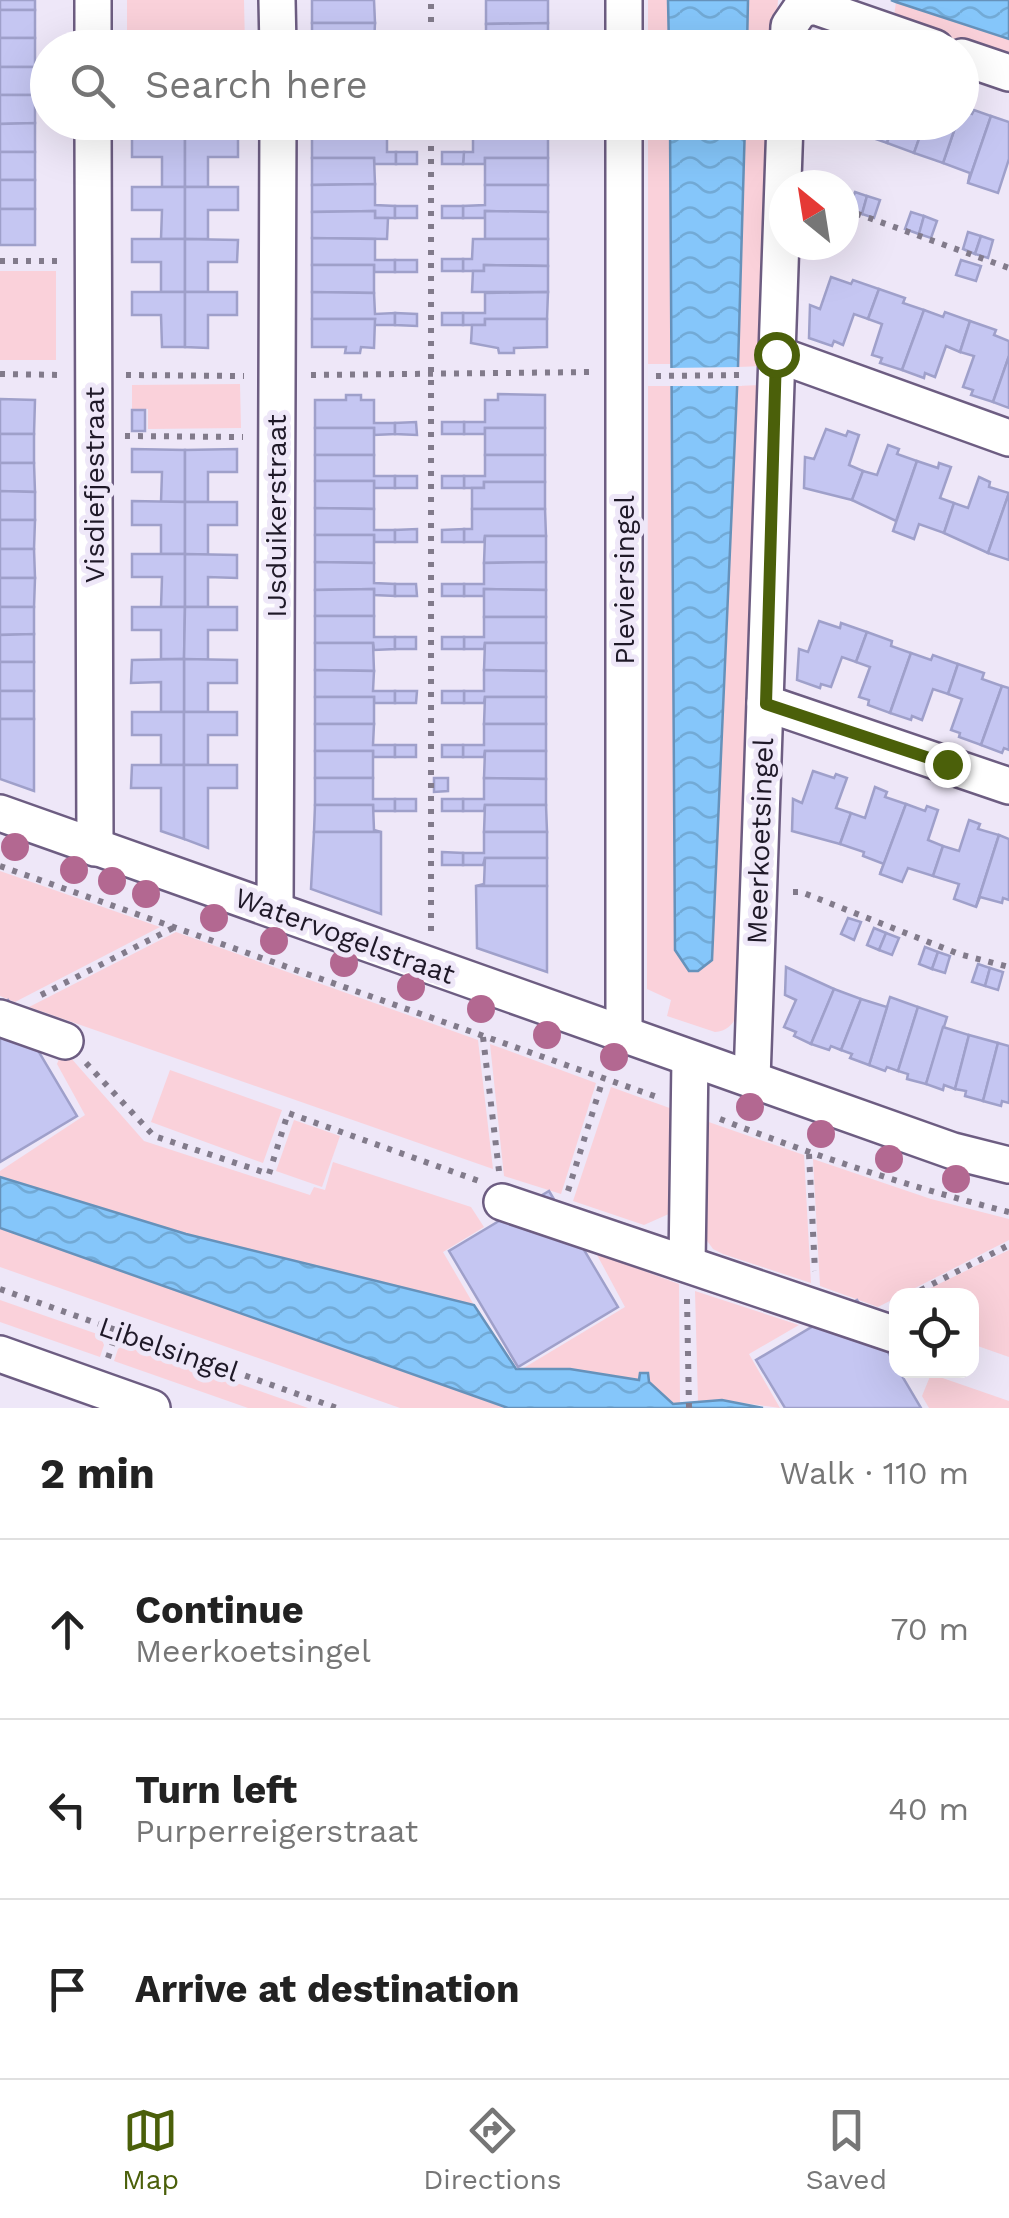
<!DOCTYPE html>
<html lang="en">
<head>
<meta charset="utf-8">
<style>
  body { margin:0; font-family:"Work Sans",sans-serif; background:#f6f6f6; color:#222 }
  .controls { position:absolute; right:30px; bottom:30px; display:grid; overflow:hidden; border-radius:20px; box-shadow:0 10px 40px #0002 }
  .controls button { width:90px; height:90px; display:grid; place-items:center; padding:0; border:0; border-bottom:2px solid #e0e0e0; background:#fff; color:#222; font:50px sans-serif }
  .compass { position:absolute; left:769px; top:170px; width:90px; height:90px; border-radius:50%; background:#fff; box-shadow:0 10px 40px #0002; rotate:330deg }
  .stop { position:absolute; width:30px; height:30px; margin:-22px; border:8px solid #4b600a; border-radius:50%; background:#fff }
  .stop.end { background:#4b600a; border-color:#fff; box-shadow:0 2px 10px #0008 }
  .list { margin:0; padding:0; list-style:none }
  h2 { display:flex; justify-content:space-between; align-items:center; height:130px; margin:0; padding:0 40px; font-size:42px }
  h2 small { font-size:32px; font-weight:400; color:#767676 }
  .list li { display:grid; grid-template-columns:65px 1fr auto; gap:30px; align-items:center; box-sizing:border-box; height:180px; padding:0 40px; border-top:2px solid #e0e0e0 }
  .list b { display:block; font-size:38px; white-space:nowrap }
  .list p { margin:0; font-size:32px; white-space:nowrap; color:#767676 }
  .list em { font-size:32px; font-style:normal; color:#767676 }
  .icon { flex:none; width:55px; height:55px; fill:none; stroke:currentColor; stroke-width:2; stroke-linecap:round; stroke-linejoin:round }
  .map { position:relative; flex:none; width:1009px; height:1408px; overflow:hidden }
  .search { position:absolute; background:#fff; box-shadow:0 10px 40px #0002; left:30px; right:30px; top:30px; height:110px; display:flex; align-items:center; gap:25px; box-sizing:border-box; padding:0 35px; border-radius:55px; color:#767676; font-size:38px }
  .sheet { height:670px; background:#fff }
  nav { display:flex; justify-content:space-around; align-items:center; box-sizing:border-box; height:140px; border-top:2px solid #e0e0e0; background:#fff; font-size:28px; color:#767676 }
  nav a { display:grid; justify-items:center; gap:5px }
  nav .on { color:#4b600a }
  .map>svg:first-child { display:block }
</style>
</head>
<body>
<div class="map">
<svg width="1009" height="1408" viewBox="0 0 1009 1408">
  <defs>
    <pattern id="water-waves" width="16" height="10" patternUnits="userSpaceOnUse" patternTransform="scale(2.5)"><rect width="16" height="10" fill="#85c6fa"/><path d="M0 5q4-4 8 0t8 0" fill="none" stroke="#72aad6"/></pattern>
  </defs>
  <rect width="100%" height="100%" fill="#eee7f8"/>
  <g fill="#fad1da">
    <path d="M127,0H244L245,47H127Z"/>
    <path d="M648,0H668L669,47L648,48Z"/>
    <path d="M748,0H778L774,47L747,48Z"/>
    <path d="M896,2L1009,39V60L894,16Z"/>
    <path d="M648,123H670L673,364H648Z"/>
    <path d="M745,123H771L763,366L738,367Z"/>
    <rect x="0" y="271" width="56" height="89"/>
    <path d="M240,384L241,428L148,429V409H132V385Z"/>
    <path d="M760,385L738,1011C735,1023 728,1031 715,1032L667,1016L671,1000L647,989L648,386H672L675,950L689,971H698L712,960L737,386Z"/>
    <path d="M0,871L160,927L15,1002L0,996Z"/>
    <path d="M176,932L478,1040L493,1169L29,1007Z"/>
    <path d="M490,1044L596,1083L561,1194L504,1176Z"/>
    <path d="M63,1049L144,1141L310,1195L314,1187L325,1190L333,1162L471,1207L484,1227L443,1252L474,1305L186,1234L0,1177V1171L85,1115L57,1064Z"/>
    <path d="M170,1070L282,1110L263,1163L151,1122Z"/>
    <path d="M611,1087L678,1111L671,1213L644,1225L573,1201Z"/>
    <path d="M700,1119L804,1155L811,1283L723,1254L713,1249L705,1238Z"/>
    <path d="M294,1120L340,1136L322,1187L276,1171Z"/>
    <path d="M813,1159L931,1199L1009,1219V1240L878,1307L820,1286Z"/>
    <path d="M0,1228L507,1408H400L0,1267Z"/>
    <path d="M1009,1250V1357L972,1344V1296L916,1295Z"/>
    <path d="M596,1253L679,1284L680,1404H673L648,1382V1373H640V1380L570,1369H522L625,1307Z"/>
    <path d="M695,1291L799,1325L749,1354L780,1408L722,1400L698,1402Z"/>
    <path d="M0,1300L100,1335L104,1345L100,1357L0,1322Z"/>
    <path d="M125,1344L308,1408H248L114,1361L118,1349Z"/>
    <path d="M931,1374L1009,1401V1408H929L922,1396Z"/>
  </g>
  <g fill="url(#water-waves)" stroke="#6692bb" stroke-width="2.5">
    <path d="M668,0H748L747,47H669Z"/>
    <path d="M891,0H1009V39L896,2Z"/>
    <path d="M670,123H745L738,367L712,960L698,971H689L675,950Z"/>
    <path d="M0,1177L186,1234L474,1305L516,1369H570L639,1380L640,1373H648L649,1382L673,1404L722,1400L763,1408H508L0,1228Z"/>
  </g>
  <path fill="#eee7f8" d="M743,367L742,386H667L668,368Z"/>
  <g fill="#c5c6f2" stroke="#9fa0ca" stroke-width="2.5">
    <rect x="0" y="0" width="35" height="10"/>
    <path d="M312,0H374L375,23H312Z"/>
    <path d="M486,0H548V23L486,24Z"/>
    <rect x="0" y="10" width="35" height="28"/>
    <path d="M312,23H375L374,44H395L396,48H312Z"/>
    <path d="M548,23V48H464V44H486V24Z"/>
    <rect x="0" y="38" width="35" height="29"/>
    <rect x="0" y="67" width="35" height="28"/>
    <path d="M0,95H35V123L0,124Z"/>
    <path d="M962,110L972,114L974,110L991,116L968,183L970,173L943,163L957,122H962Z"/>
    <path d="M991,116L1009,122V159L998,193L968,183Z"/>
    <rect x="162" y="122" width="23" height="12"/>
    <rect x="185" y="122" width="23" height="12"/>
    <rect x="312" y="122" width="75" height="9"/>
    <path d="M473,122H548V132L473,131Z"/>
    <path d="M829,122H861L858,133Z"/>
    <path d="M861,122H894L887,143L858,133Z"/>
    <path d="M894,122H925L914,153L887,143Z"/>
    <path d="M925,122H957L943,163L914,153Z"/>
    <path d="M35,123V152H0V124Z"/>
    <path d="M312,131H387V152H396V164H374V158H312Z"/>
    <path d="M473,131L548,132V158H485V164H463L464,152H473Z"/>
    <path d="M132,134H185V187H162V157H132Z"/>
    <path d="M185,134H238V157H208V187H185Z"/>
    <rect x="0" y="152" width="35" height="28"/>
    <rect x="396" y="152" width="21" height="12"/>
    <path d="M442,152H464L463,164H442Z"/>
    <path d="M312,158H374L375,184L312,185Z"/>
    <rect x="485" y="158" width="63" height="27"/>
    <rect x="0" y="180" width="35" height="29"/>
    <path d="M375,184V205L395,206V218H375V211L312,212V185Z"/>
    <path d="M485,185H548V212L485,211V218H463V206L485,205Z"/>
    <path d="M132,187H185V239H161L162,210H132Z"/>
    <path d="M185,187H238V210H208V239H185Z"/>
    <path d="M855,192L867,196L862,214L849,209Z"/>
    <path d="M867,196L880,200L874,218L862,214Z"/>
    <rect x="395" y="206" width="22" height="12"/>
    <rect x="442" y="206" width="21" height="12"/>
    <rect x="0" y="209" width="35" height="36"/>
    <path d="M375,211V218H388L387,239L312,238V212Z"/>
    <path d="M485,211L548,212V239H485Z"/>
    <path d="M911,212L924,216L919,234L905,229Z"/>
    <path d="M924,216L937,221L931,238L919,234Z"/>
    <path d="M968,232L981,236L975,254L963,249Z"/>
    <path d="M981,236L993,240L988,258L975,254Z"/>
    <path d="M312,238L375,239V260H395V272H374V265H312Z"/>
    <path d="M132,239H185V292H161V262H132Z"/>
    <path d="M185,239L238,240L237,262H208V292H185Z"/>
    <path d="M473,239H548V266L484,265V271H463V259H472Z"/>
    <rect x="442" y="259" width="21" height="12"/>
    <rect x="395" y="260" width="22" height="12"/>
    <path d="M961,260L981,266L976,281L956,275Z"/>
    <path d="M312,265H374V293L312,292Z"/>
    <path d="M484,265L548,266V292H472L473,271H484Z"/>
    <path d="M831,277L851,284L853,280L879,289L868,319L854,314L843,345L834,341L832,346L809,338L810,305L820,309Z"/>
    <path d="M879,289L905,298L903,303L924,310L902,370L880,363L882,358L872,355L882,324L868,319Z"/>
    <path d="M132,292H185V347H162L161,315H132Z"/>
    <path d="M185,292H237V315H208V348L185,347Z"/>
    <path d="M312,292L374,293L375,314L395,313V325H374L375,319H312Z"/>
    <path d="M548,292L547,319H485V325H463V313H485V293Z"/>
    <path d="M924,310L943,317L945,312L970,321L960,352L946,346L935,377L925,373L924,378L902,370Z"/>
    <path d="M395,313L417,314V326L395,325Z"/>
    <rect x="442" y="313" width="21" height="12"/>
    <path d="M312,319H375L374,348L361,347L360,353H345L346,347H312Z"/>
    <path d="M485,319H547V347L514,348V353H499L498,348L471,343L472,325H485Z"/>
    <path d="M970,321L996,330L994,335L1009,341V356L993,402L971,395L973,390L963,387L974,356L960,352Z"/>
    <path d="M1009,356V408L993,402Z"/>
    <path d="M498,394L545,395V428H485V434H464V422H485V400H498Z"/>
    <path d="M346,395H361V400H374V423H395V434L374,435V428H315V400H346Z"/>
    <path d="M0,399L35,400L34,434H0Z"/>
    <rect x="132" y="410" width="13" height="21"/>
    <path d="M416,422L417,435L395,434V423Z"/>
    <rect x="442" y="422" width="22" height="12"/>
    <rect x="315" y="428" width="59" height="27"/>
    <rect x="485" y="428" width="60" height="27"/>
    <path d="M826,429L846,436L848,431L859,435L849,465L863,471L852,500L804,488L805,457L814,459Z"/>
    <rect x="0" y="434" width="34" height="29"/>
    <path d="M888,445L899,449L897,454L917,461L896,521L852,500L863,471L877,475Z"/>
    <path d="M132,449L185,450V502H161L162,472H132Z"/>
    <path d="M237,449V472H208V502H185V450Z"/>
    <path d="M315,455H374V476H395V488H374V481H315Z"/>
    <path d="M485,455H545V482H484V488H464V476H485Z"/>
    <path d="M917,461L938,468L939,463L951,467L940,498L954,503L944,533L919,524L914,539L893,531Z"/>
    <path d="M0,463H34L35,492L0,491Z"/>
    <rect x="395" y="476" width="22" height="12"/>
    <rect x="442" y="476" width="22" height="12"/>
    <path d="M979,477L990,482L989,487L1009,493L988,553L944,533L954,503L968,508Z"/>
    <path d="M315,481H374V509L315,508Z"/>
    <path d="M484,482H545V509H472V488H484Z"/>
    <path d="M0,491L35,492V520H0Z"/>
    <path d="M1009,493V560L988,553Z"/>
    <path d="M132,501L185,502V554H161V525H132Z"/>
    <path d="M185,502H237V525H208V555L185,554Z"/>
    <path d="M315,508L374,509V530H395V542H374V535H315Z"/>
    <path d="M472,509H545L546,536H485L484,542H464V529H472Z"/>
    <path d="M0,520H35L34,549H0Z"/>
    <path d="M417,529V542H395V530Z"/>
    <path d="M464,529V542H442V530Z"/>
    <path d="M315,535H374V563L315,562Z"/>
    <path d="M485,536H546V562L484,563Z"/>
    <path d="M0,549H34L35,578H0Z"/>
    <path d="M132,554H185V607H161L162,577H132Z"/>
    <path d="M185,554L237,555V578L208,577V607H185Z"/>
    <path d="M315,562L374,563V583L395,584V596L374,595V589L315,590Z"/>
    <path d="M546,562V590L484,589V596H464V584H484V563Z"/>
    <path d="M0,578H35L34,607H0Z"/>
    <path d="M395,584H416L417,596H395Z"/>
    <rect x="442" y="584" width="22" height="12"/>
    <path d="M374,589V616H315V590Z"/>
    <path d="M484,589L546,590V617H484Z"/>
    <path d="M0,607H34V634L0,635Z"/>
    <path d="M132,607H185L184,659H161V630H132Z"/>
    <path d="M185,607H237V630H208V660L184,659Z"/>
    <path d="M315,616H374V637H395V649L374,650L373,643H315Z"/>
    <path d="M484,617H546V643H485L484,649H464V637H484Z"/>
    <path d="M819,621L840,628L841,623L867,632L856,662L842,657L831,687L821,684L820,688L797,680L799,649L808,652Z"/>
    <path d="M867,632L892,641L891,646L911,653L890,713L868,705L869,700L859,697L870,667L856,662Z"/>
    <path d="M34,634V662H0V635Z"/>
    <rect x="395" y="637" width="21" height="12"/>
    <rect x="442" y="637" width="22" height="12"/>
    <path d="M315,643H373L374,671L315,670Z"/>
    <path d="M485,643H546V671L484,670Z"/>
    <path d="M911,653L931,660L933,655L958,664L948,694L933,689L922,720L912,716L911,720L890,713Z"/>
    <path d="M184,659L237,660V683H208V712H184Z"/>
    <path d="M184,659V712H161V682L131,683L132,660Z"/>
    <rect x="0" y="662" width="34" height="29"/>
    <path d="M958,664L984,673L982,679L1002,686L981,745L959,737L960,733L951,730L962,699L948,694Z"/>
    <path d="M315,670L374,671L373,691H395V703H374V697H315Z"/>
    <path d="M484,670L546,671V697H485L484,703H464V691H484Z"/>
    <path d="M1002,686L1009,688V750L1004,748L1002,753L981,745Z"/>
    <rect x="0" y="691" width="34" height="28"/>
    <path d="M395,691H417L416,703H395Z"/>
    <rect x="442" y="691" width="22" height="12"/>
    <rect x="315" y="697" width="59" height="27"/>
    <path d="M485,697H546V724H484Z"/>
    <path d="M132,712H184V765H161V735H132Z"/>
    <path d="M184,712H237V735H208V765H184Z"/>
    <path d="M0,719H34V791L0,779Z"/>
    <path d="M315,724H374L373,745H395V757H373V751H315Z"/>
    <path d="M484,724H546V751H485L484,757H463V745H484Z"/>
    <rect x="395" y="745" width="21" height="12"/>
    <rect x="442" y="745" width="21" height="12"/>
    <rect x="315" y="751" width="58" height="27"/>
    <path d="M485,751H546V779L484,778Z"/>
    <path d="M132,765H184V839L161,831V788H131Z"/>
    <path d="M184,765H237V788H208V848L184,839Z"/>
    <path d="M813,771L834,778L836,774L847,778L836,808L851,813L840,844L792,831L793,799L802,803Z"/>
    <path d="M315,778H373V799H395V811H373V805H315Z"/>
    <path d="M434,778H448V791L434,792Z"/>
    <path d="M484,778L546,779V805H485L484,811H463V799H484Z"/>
    <path d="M875,787L887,792L885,797L906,804L880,874L884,864L863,856L864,852L840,844L851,813L865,818Z"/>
    <rect x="395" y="799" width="21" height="12"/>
    <rect x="442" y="799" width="21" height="12"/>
    <path d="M906,804L925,811L927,806L938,810L928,840L943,846L933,876L908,868L902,882L880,874Z"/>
    <path d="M315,805H373L374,830L381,832H314Z"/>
    <path d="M485,805H546L547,832H484Z"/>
    <path d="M969,820L980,824L978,829L999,835L976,907L954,899L959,884L933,876L943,846L959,851Z"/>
    <path d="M314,832H381V914L311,889Z"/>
    <path d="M484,832H547V858H485L483,865H463V853H484Z"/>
    <path d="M999,835L1009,839V900L1003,898L1002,903L980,897L976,907Z"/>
    <path d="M442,852L463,853V865H442Z"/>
    <path d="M485,858H547V886H476L484,884Z"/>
    <path d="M476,886H547V972L477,948Z"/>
    <path d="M848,918L861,922L854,940L841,934Z"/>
    <path d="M874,928L886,933L879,950L867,945Z"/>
    <path d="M886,933L899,938L892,955L879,950Z"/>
    <path d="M925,947L938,952L932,969L919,964Z"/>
    <path d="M938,952L950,956L945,973L932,969Z"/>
    <path d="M978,964L990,968L985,986L972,982Z"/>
    <path d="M786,967L834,989L811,1044L794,1036L796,1032L784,1027L796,1000L785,995Z"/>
    <path d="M990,968L1003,972L998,990L985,986Z"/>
    <path d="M834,989L861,999L841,1050L831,1046L829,1050L811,1044Z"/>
    <path d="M890,997L918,1007L898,1071L887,1067L885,1071L869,1065Z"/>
    <path d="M861,999L887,1007L869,1065L850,1058L852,1054L841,1050Z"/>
    <path d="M8,1000L77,1116L0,1162V1005Z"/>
    <path d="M918,1007L947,1017L926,1084L907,1079L908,1074L898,1071Z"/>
    <path d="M943,1027L969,1035L955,1089L944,1085L943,1090L926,1084Z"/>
    <path d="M969,1035L998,1043L983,1101L965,1096L966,1091L955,1089Z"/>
    <path d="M998,1043L1009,1046V1103L1002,1101L1001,1106L983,1101Z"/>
    <path d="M549,1191L618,1307L518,1367L449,1251Z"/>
    <path d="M857,1300L921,1408H785L756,1360Z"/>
  </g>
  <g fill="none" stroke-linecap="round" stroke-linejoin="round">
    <defs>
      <g id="minor">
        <path d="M93,0V48"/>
        <path d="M277,0L278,48"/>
        <path d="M624,48V0"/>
        <path d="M788,48L789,26L800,10L814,6L935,48"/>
        <path d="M962,57L1009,73"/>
        <path d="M93,122L95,848"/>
        <path d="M776,354L1009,438"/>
        <path d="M765,703L1009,786"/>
        <path d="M0,813L953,1151L1009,1165"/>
        <path d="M275,910L278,122"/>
        <path d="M0,1018L65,1041"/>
        <path d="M624,1037V122"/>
        <path d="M752,1079L785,122"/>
        <path d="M502,1202L893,1334"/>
        <path d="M687,1264L690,1059"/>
        <path d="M0,1354L152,1408"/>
      </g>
    </defs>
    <use href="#minor" stroke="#6d5d82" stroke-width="40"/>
    <g stroke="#827b8b" stroke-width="6" stroke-dasharray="5 8" stroke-linecap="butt">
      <path d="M431,48V0"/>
      <path d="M844,209L1009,268"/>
      <path d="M0,261H59"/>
      <path d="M0,374L64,375"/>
      <path d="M126,375L244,376"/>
      <path d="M311,375L594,372"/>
      <path d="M656,376L743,375"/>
      <path d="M125,436L243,437"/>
      <path d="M0,866L657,1097"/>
      <path d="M793,892H801L959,954L1009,967"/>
      <path d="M431,931V122"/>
      <path d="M41,995L173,928"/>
      <path d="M483,1037L499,1171"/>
      <path d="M86,1063L154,1136L269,1174L288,1113L479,1181"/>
      <path d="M720,1119C815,1156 910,1187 1009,1212"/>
      <path d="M809,1154L815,1271"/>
      <path d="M568,1191L603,1079"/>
      <path d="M0,1289L337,1408"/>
      <path d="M909,1296L1009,1245"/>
      <path d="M687,1299L689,1408"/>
      <path d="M108,1358L117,1331"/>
    </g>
    <use href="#minor" stroke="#fff" stroke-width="35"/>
  </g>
  <g fill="#b36891">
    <circle cx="15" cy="847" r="14"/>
    <circle cx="74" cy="870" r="14"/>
    <circle cx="112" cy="881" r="14"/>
    <circle cx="146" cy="894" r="14"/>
    <circle cx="214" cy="918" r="14"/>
    <circle cx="274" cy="941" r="14"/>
    <circle cx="344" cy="963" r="14"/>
    <circle cx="411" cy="987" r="14"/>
    <circle cx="481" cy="1009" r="14"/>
    <circle cx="547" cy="1035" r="14"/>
    <circle cx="614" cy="1057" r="14"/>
    <circle cx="750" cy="1107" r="14"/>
    <circle cx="821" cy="1134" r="14"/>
    <circle cx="889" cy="1159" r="14"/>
    <circle cx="956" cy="1179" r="14"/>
  </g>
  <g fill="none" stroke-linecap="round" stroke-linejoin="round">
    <path stroke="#4b600a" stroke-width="12" d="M776,354L766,704L947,764"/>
  </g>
  <g text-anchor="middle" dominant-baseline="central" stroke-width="10" stroke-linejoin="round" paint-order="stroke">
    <g font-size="28" fill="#1f1928" stroke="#eee7f8">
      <text transform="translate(94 485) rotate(-90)">Visdiefjestraat</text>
      <text transform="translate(276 516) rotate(-90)">IJsduikerstraat</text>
      <text transform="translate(624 580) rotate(-90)">Pleviersingel</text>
      <text transform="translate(760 841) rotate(-88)">Meerkoetsingel</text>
      <text transform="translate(345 936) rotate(20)">Watervogelstraat</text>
      <text transform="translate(169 1349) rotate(19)">Libelsingel</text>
    </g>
  </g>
</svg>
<div class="controls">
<button><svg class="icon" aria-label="locate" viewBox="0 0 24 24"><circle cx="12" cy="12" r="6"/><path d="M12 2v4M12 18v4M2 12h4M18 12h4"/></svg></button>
</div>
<svg class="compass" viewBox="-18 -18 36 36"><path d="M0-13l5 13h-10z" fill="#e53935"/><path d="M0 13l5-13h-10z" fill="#767676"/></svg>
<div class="stop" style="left:776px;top:354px"></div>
<div class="stop end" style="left:947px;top:764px"></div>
<div class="search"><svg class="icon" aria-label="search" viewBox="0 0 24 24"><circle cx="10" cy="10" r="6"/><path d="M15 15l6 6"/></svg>Search here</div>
</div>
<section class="sheet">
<h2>2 min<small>Walk · 110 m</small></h2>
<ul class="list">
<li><svg class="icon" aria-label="ahead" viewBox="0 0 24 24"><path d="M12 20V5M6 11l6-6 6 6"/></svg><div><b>Continue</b><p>Meerkoetsingel</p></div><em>70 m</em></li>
<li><svg class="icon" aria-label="left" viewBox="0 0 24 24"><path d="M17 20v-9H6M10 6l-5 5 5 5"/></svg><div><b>Turn left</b><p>Purperreigerstraat</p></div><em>40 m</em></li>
<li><svg class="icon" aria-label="arrive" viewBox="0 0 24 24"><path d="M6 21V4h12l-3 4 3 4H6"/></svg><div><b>Arrive at destination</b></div></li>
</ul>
</section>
<nav>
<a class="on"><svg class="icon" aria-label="map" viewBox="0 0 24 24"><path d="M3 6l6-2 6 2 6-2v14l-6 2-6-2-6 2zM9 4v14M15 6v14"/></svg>Map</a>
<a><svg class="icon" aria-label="directions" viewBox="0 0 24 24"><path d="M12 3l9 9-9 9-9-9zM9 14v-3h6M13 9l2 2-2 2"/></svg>Directions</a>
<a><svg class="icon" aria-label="saved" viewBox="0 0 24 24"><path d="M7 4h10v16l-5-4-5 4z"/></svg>Saved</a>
</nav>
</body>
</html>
